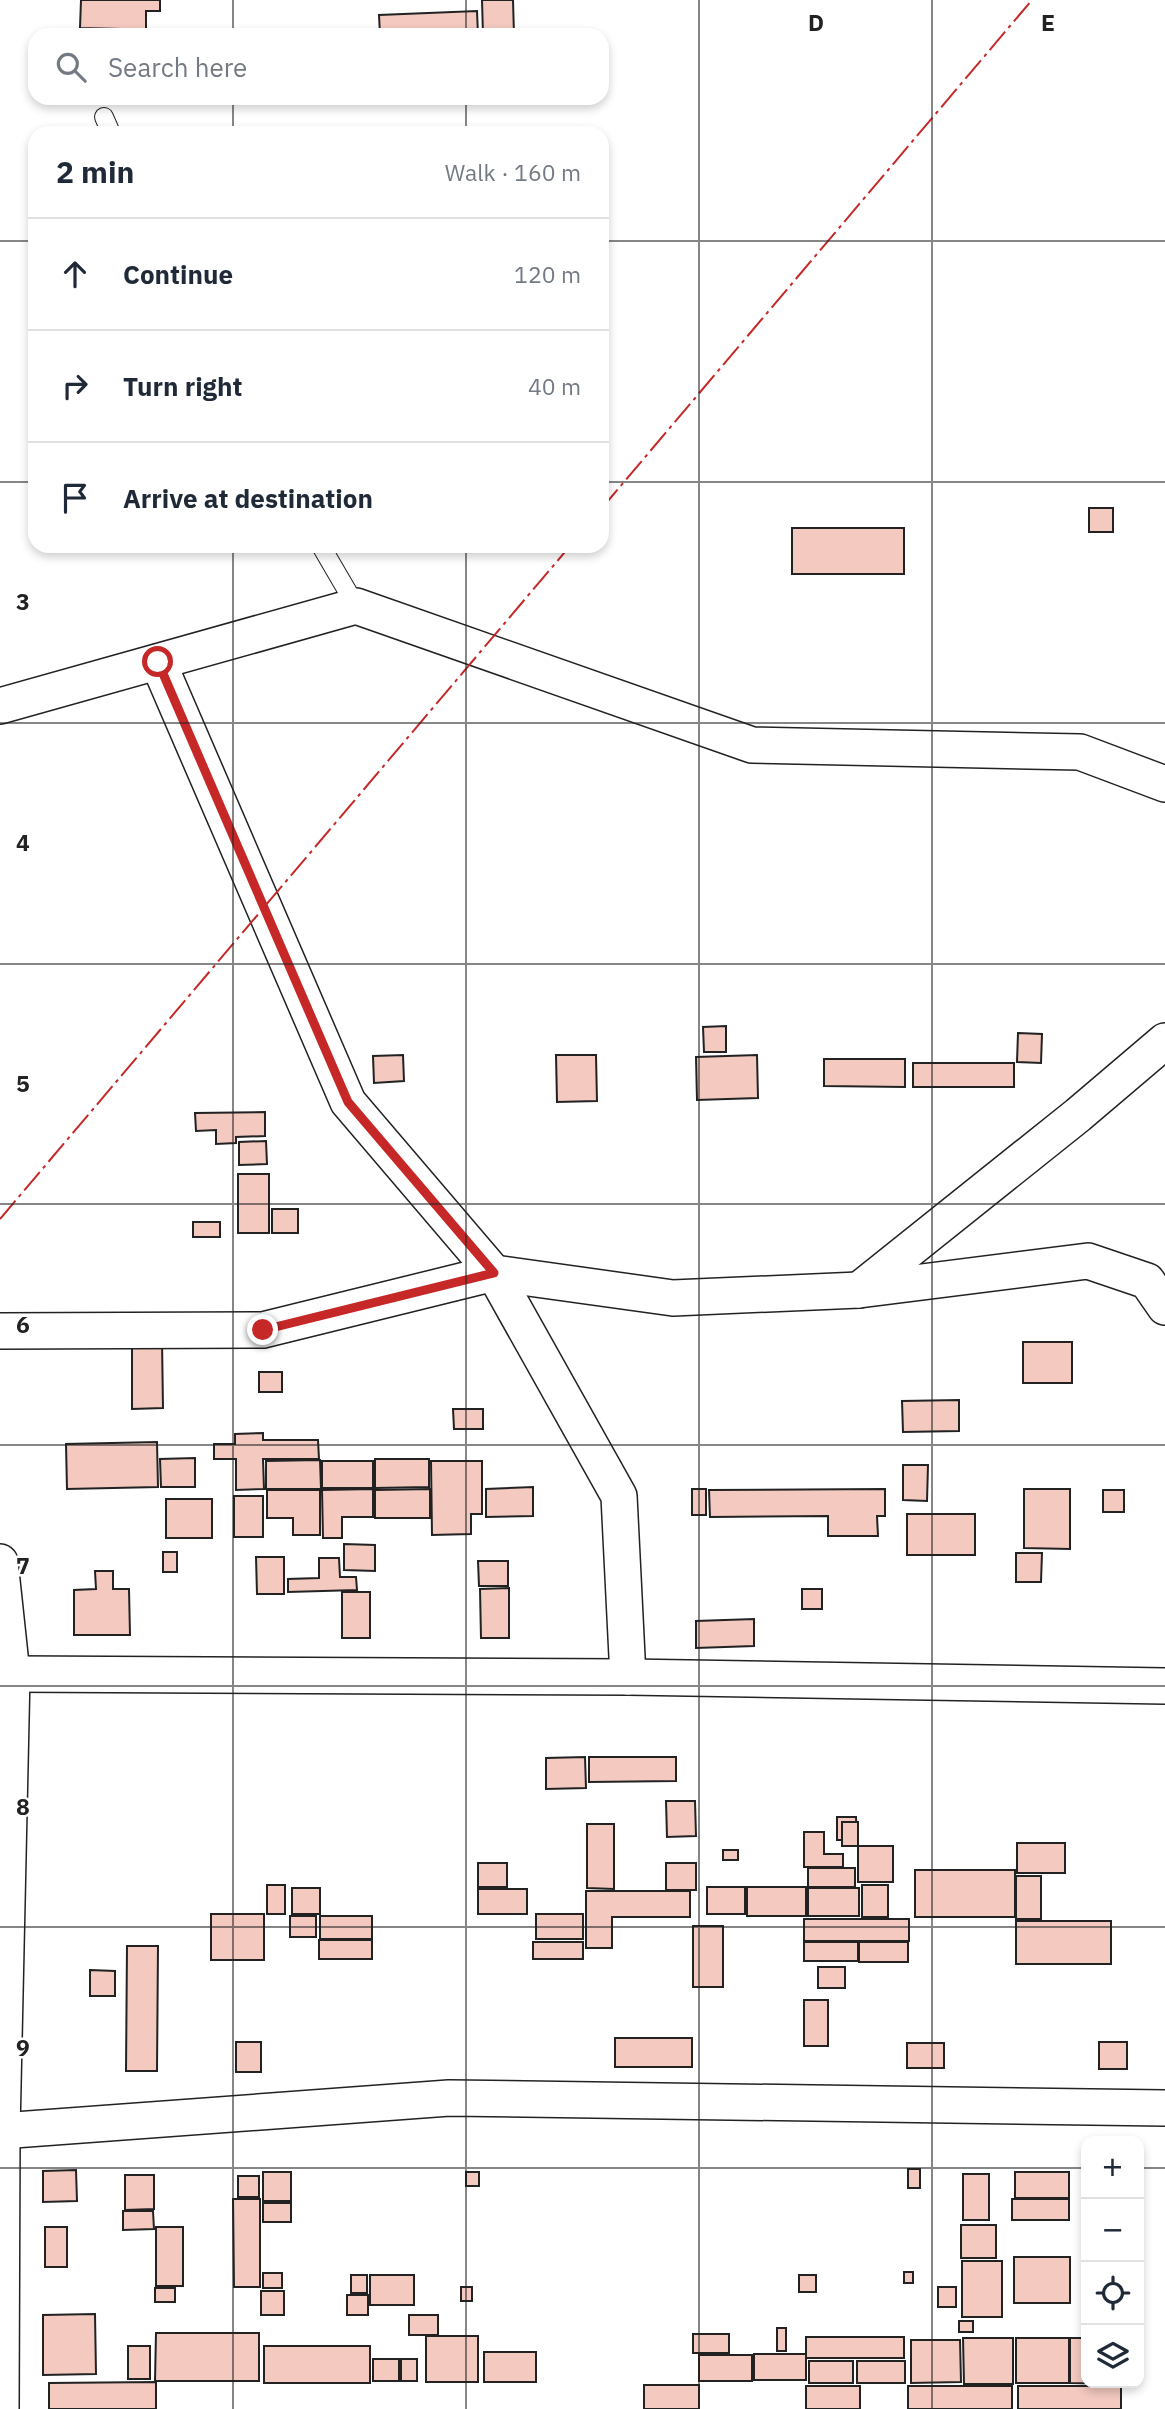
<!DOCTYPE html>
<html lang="en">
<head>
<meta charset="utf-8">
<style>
  body { margin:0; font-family:"IBM Plex Sans",sans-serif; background:#f6f6f7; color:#1f2937 }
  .controls { position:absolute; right:21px; bottom:21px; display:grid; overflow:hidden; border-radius:14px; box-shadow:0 4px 10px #0003 }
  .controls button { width:63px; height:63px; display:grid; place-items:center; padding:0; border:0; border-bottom:2px solid #e0e1e3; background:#fff; color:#1f2937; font:35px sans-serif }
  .stop { position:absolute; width:21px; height:21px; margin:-16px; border:5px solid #c62828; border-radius:50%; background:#fff }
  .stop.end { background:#c62828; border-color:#fff; box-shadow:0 2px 7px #0008 }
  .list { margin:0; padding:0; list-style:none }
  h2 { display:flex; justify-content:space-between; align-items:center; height:91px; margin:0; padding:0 28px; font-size:30px }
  h2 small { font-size:23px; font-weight:400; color:#747a83 }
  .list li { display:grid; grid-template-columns:46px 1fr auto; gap:21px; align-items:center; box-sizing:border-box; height:112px; padding:0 28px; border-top:2px solid #e0e1e3 }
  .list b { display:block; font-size:26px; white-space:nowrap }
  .list em { font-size:23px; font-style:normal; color:#747a83 }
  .icon { flex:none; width:38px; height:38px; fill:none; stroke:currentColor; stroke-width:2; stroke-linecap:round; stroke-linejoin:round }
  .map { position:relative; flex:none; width:1165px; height:2409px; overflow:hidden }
  .search { position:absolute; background:#fff; box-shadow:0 4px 10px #0003; left:28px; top:28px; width:581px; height:77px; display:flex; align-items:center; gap:18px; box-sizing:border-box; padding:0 24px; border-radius:21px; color:#747a83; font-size:26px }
  .panel { position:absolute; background:#fff; box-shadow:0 4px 10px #0003; left:28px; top:126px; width:581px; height:427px; border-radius:21px }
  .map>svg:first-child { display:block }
</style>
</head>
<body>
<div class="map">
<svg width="1165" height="2409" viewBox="0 0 1165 2409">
  <rect width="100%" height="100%" fill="#fff"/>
  <g fill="#f3c9c0" stroke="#222" stroke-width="2">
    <path d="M81,0H160V11H146V35H121V29L80,28Z"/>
    <path d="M482,0H513L514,35H483Z"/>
    <path d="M477,11L478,35H380L379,15Z"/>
    <rect x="1089" y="508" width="24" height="24"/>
    <rect x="792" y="528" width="112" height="46"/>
    <path d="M726,1026V1052H704L703,1027Z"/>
    <path d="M1018,1033L1042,1034L1041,1063L1017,1062Z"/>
    <path d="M403,1055L404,1081L374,1083L373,1056Z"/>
    <path d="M556,1055H596L597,1101L557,1102Z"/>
    <path d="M757,1055L758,1098L697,1100L696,1057Z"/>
    <path d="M824,1059H905V1087L824,1086Z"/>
    <rect x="913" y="1063" width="101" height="24"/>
    <path d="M265,1112V1136L236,1137V1143L216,1144V1130L196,1131L195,1113Z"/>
    <path d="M266,1141L267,1164L239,1165V1142Z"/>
    <rect x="238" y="1174" width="31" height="59"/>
    <rect x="272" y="1209" width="26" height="24"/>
    <rect x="193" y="1222" width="27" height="15"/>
    <path d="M132,1340H162L163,1408L132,1409Z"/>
    <rect x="1023" y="1342" width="49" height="41"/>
    <rect x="259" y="1372" width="23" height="20"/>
    <path d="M959,1400V1431L903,1432L902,1401Z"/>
    <path d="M453,1409H483V1429H454Z"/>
    <path d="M263,1433V1440H318L319,1459H263L264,1489L236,1490V1459H214V1444H235V1434Z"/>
    <path d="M157,1442L158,1487L67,1489L66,1444Z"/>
    <path d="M195,1458V1487H161L160,1459Z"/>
    <path d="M375,1459H429V1487L375,1488Z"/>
    <path d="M320,1460L321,1489H266V1461Z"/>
    <rect x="322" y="1461" width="51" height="27"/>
    <path d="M431,1461H482V1514H471V1534L432,1535Z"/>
    <path d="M903,1465H928L927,1501L903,1500Z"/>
    <path d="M533,1487V1516L486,1517V1489Z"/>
    <path d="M373,1489V1517H342V1538H323L322,1490Z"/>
    <path d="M430,1489V1518H375V1490Z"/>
    <rect x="692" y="1489" width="14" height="26"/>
    <path d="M885,1489V1516H877L878,1536H828V1516L710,1517L709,1490Z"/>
    <path d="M1024,1489H1070V1549L1024,1548Z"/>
    <path d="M267,1490H320V1535H293V1518H267Z"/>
    <rect x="1103" y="1490" width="21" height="22"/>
    <rect x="234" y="1496" width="29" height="41"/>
    <rect x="166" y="1499" width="46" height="39"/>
    <rect x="907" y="1514" width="68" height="41"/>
    <path d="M344,1544L375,1545V1571L344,1570Z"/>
    <rect x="163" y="1552" width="14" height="20"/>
    <path d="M1016,1553H1042L1041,1582H1016Z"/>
    <path d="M256,1557H284V1594H257Z"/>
    <path d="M319,1558H339L340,1577H356L357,1590L288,1592V1579L319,1578Z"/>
    <path d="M478,1561H508V1586H479Z"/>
    <path d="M95,1571H113V1589H129L130,1635H74V1590L96,1589Z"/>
    <path d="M509,1588V1638H481L480,1589Z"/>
    <rect x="802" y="1589" width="20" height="20"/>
    <rect x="342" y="1592" width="28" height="46"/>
    <path d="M754,1619V1646L696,1648V1621Z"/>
    <path d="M585,1757L586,1788L546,1789V1758Z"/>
    <path d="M589,1757H676V1781L589,1782Z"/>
    <path d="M666,1801H695L696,1836L667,1837Z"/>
    <path d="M837,1817H856L857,1840H837Z"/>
    <rect x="842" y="1822" width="16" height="24"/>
    <path d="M587,1824H614V1889L587,1888Z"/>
    <path d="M804,1832H824V1854H843V1867H804Z"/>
    <rect x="1017" y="1843" width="48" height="30"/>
    <rect x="858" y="1846" width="35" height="36"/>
    <rect x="723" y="1850" width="15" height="10"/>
    <rect x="478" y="1863" width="29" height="24"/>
    <rect x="666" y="1863" width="30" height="27"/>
    <rect x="808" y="1868" width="47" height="19"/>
    <rect x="915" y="1870" width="100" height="47"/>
    <rect x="1016" y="1876" width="25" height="43"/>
    <rect x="267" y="1885" width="18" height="29"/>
    <rect x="862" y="1885" width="26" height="32"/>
    <rect x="707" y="1887" width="38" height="27"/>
    <rect x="747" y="1887" width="59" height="29"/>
    <rect x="292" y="1888" width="28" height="26"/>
    <rect x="808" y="1888" width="51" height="28"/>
    <rect x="478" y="1889" width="49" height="25"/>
    <path d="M586,1891H690V1917H612V1948H586Z"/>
    <rect x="211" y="1914" width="53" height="46"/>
    <rect x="536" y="1914" width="47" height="25"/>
    <rect x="290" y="1916" width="26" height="21"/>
    <rect x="320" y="1916" width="52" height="23"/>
    <rect x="804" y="1919" width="105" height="22"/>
    <rect x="1016" y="1921" width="95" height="43"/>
    <rect x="693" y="1926" width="30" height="61"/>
    <rect x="319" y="1940" width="53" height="19"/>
    <rect x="533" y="1942" width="50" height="17"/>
    <rect x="804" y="1942" width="54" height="19"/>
    <rect x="859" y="1942" width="49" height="20"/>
    <path d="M127,1946H158L157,2071H126Z"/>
    <rect x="818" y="1967" width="27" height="21"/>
    <path d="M90,1970L115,1971V1996H90Z"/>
    <rect x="804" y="2000" width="24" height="46"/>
    <rect x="615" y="2038" width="77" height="29"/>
    <rect x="236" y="2042" width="25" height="30"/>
    <rect x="1099" y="2042" width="28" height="27"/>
    <rect x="907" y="2043" width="37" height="25"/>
    <rect x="908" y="2169" width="12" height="19"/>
    <path d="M76,2170L77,2201L43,2202V2171Z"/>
    <rect x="263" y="2172" width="28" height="29"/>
    <rect x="466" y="2172" width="13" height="14"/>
    <rect x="1015" y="2172" width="54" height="26"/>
    <rect x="963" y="2174" width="26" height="46"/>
    <path d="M125,2175H154V2209L125,2210Z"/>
    <rect x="238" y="2176" width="21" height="21"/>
    <path d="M233,2199H260V2287H234Z"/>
    <rect x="1012" y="2199" width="57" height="21"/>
    <rect x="263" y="2203" width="28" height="19"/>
    <path d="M123,2211H153L154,2229L123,2230Z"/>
    <rect x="961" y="2225" width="35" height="33"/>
    <rect x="45" y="2227" width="22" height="40"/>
    <rect x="156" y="2227" width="27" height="59"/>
    <rect x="1014" y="2257" width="56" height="46"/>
    <rect x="962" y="2261" width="40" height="56"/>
    <rect x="904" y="2272" width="9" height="11"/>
    <rect x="263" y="2273" width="19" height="15"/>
    <rect x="351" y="2275" width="16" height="18"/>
    <rect x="370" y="2275" width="44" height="30"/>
    <rect x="799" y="2275" width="17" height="17"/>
    <rect x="461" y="2287" width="11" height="14"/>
    <rect x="938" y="2287" width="18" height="20"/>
    <rect x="155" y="2288" width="20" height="14"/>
    <rect x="261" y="2291" width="23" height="24"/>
    <rect x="347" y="2295" width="21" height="20"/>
    <path d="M95,2314L96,2374L43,2375V2315Z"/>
    <rect x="409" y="2315" width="29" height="20"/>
    <rect x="959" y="2321" width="14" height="11"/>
    <rect x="777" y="2328" width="9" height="23"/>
    <path d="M156,2333H259V2381H155Z"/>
    <rect x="693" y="2334" width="36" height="19"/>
    <rect x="426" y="2336" width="52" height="46"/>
    <rect x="806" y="2337" width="98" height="21"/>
    <path d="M963,2338H1013V2384H964Z"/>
    <rect x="1016" y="2338" width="53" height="45"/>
    <path d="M1070,2338H1086V2383L1123,2384L1070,2383Z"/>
    <path d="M911,2340H960L961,2382L911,2383Z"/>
    <rect x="128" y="2346" width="22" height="33"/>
    <rect x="264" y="2346" width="106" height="37"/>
    <rect x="484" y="2352" width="52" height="30"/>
    <rect x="754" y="2354" width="52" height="26"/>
    <rect x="699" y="2355" width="53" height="26"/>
    <rect x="373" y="2359" width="26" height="22"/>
    <rect x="401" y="2359" width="16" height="22"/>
    <rect x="809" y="2361" width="44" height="22"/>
    <rect x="857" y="2361" width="48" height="22"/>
    <path d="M156,2382V2409H49V2383Z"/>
    <rect x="644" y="2385" width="55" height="24"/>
    <rect x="806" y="2386" width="54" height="23"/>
    <rect x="908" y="2386" width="104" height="23"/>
    <rect x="1018" y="2386" width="103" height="23"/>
  </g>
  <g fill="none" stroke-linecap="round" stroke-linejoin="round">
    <defs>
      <g id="service">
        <path d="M104,117L111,133"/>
        <path d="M321,546L356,606"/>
      </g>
      <g id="minor">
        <path d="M158,662L348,1102L494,1273L619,1496L628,1677"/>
        <path d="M0,706L356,606L752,745L1080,752L1165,784"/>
        <path d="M859,1290L1078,1115L1165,1041"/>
        <path d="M0,1331L263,1330L494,1273L673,1298L859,1290L1088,1261L1147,1281L1165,1307"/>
        <path d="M0,1562L12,1674L2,2131L1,2409"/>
        <path d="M12,1674L628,1677L1165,1686"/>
        <path d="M0,2131L449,2098L1165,2108"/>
      </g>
    </defs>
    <use href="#service" stroke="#222" stroke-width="20"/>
    <use href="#minor" stroke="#222" stroke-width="38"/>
    <use href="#service" stroke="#fff" stroke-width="18"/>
    <use href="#minor" stroke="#fff" stroke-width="35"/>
    <g stroke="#c62828" stroke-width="2" stroke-dasharray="24 5 3.5 5" stroke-linecap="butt">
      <path d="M602,508L1032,0"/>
      <path d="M0,1219L570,546"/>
    </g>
  </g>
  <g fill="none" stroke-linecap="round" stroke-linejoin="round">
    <path stroke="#c62828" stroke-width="9" d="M158,662L348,1102L494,1273L263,1330"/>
  </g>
  <path fill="none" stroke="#222" stroke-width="2" stroke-opacity="0.55" d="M233,0V35M466,0V35M699,0V2409M932,0V2409M233,98V133M466,98V133M0,241H35M602,241H1165M0,482H35M602,482H1165M233,546V2409M466,546V2409M0,723H1165M0,964H1165M0,1204H1165M0,1445H1165M0,1686H1165M0,1927H1165M0,2168H1086M1139,2168H1165"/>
  <g font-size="23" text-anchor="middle" font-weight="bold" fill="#222" stroke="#fff" stroke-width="5" stroke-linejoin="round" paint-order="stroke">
    <text x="816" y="31">D</text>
    <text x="1048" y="31">E</text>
    <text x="23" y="610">3</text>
    <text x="23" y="851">4</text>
    <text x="23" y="1092">5</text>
    <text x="23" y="1333">6</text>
    <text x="23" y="1574">7</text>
    <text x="23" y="1815">8</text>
    <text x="23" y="2056">9</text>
  </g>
</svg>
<div class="controls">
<button>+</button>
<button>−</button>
<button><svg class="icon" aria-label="locate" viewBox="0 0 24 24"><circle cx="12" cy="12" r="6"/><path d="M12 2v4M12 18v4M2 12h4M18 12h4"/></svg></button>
<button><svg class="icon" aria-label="layers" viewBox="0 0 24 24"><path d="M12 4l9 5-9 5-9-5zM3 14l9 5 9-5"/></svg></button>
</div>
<div class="stop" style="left:158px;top:662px"></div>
<div class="stop end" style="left:263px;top:1330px"></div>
<div class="search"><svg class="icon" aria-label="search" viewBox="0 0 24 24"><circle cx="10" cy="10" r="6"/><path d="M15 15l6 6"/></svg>Search here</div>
<section class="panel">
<h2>2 min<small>Walk · 160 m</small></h2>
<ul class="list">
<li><svg class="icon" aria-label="ahead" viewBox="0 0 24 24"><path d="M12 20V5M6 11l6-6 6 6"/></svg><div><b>Continue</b></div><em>120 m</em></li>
<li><svg class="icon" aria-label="right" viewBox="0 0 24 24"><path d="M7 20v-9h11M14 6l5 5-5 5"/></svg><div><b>Turn right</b></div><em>40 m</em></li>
<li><svg class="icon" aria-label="arrive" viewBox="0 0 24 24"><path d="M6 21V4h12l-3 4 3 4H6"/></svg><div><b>Arrive at destination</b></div></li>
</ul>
</section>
</div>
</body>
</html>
